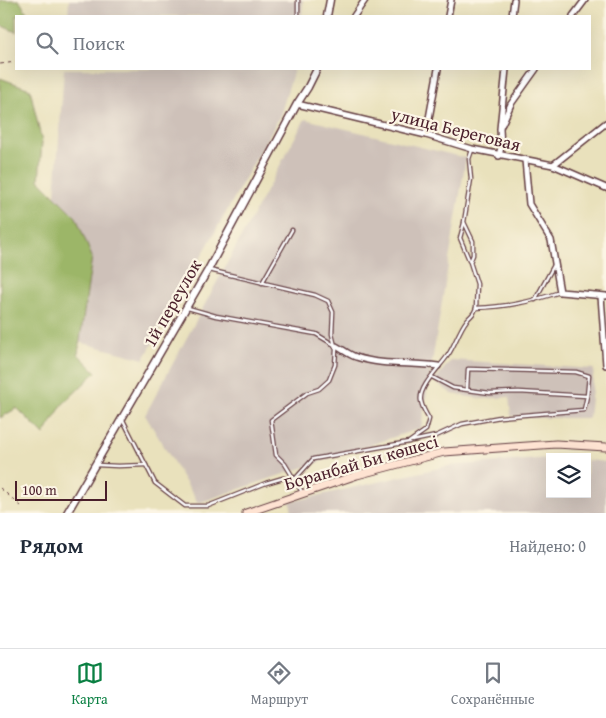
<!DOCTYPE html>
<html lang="ru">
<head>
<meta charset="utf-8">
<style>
  body { margin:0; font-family:"Gentium Book Plus",serif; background:#f6f6f7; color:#1f2937 }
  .controls { position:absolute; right:15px; bottom:15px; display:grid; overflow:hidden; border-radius:0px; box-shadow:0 5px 20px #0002 }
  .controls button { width:45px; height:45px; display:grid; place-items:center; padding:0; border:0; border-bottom:1px solid #e0e1e3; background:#fff; color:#1f2937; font:25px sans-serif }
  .scale { position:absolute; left:15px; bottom:12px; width:92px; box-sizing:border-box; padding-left:5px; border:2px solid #4a1f2b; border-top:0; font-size:14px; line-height:18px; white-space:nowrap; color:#4a1f2b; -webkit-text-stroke:4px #fcf5e5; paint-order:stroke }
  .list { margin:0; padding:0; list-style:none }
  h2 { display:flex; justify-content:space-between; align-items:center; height:65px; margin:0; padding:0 20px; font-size:21px }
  h2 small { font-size:16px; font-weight:400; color:#747a83 }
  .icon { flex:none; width:28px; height:28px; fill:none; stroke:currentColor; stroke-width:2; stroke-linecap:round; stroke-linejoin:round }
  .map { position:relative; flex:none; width:606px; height:513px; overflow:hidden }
  .search { position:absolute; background:#fff; box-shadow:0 5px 20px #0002; left:15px; right:15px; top:15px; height:55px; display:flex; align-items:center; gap:12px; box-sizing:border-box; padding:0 18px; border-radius:0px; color:#747a83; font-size:19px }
  .sheet { height:135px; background:#fff }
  nav { display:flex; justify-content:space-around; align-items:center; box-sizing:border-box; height:70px; border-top:1px solid #e0e1e3; background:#fff; font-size:14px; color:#747a83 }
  nav a { display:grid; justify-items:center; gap:2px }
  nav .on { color:#0b8043 }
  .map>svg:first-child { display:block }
</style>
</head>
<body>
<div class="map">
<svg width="606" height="513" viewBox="0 0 606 513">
  <rect width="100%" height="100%" fill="#fcf5e5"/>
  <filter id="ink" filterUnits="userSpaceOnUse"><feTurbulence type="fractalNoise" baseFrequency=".02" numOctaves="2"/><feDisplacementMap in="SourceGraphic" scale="10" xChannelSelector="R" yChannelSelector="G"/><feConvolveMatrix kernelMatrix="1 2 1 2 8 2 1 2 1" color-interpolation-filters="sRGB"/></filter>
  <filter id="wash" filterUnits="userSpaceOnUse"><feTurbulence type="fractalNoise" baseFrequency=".0096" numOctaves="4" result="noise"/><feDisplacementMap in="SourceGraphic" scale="20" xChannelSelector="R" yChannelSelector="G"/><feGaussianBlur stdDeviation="1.12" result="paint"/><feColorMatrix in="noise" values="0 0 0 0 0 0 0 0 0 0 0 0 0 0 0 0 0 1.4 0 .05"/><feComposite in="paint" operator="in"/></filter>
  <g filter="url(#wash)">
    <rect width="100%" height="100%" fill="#e9e1bc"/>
    <g fill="#cec1b9">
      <path d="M69,0H303L302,16H68Z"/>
      <path d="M64,69H294L280,116L144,359L45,333Z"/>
      <path d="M305,119L466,158L421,428L198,503L145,415Z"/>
      <path d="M451,360L594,369L589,418H534L511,416L509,397L483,399L452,394L434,381Z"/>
      <path d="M550,458V494H587V460L606,462V513H292L290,502L448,466Z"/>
    </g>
    <g fill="#9cb667" stroke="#736a49">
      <path d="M0,0H19L29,16H16V32L0,25Z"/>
      <path d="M0,78L30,89L42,142L39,180L76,217L92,257L78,354L96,372L62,405L44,435L17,408L0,418Z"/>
    </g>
  </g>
  <g filter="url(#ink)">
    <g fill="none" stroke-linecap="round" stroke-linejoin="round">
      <defs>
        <g id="service">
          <path d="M298,16V0"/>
          <path d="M472,150L469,159L471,179L464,222L473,241V255L470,262L477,284L476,308"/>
          <path d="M464,223L460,238L470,262"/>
          <path d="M209,270L315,295L328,301L333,312L332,334L336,350L335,365L329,380L319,389L307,393L271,420L276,455L285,464L302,492"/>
          <path d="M262,283L292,230"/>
          <path d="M535,300L554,265"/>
          <path d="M188,308L216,316L316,334L336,346"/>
          <path d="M467,389L468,369L576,372L589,376L587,396"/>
          <path d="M123,420L155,483L185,506H208L266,483L283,478L295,479L313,459L409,442L426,430L429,419C426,414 422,407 421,401C418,387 441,366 448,355C455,345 459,330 467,320C471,315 474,315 476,308C507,307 530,302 560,292"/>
          <path d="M412,441L436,436L462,424L500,417L584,410L587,396L519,392L490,393L453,388L432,377"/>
          <path d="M97,465L118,466L146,465"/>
        </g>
        <g id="minor">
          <path d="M354,16L365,0"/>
          <path d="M448,16L451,0"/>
          <path d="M512,16L514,0"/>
          <path d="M573,16L585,0"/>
          <path d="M297,104L426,135L472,149L553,165L606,188"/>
          <path d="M502,124L511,104L536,69"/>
          <path d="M426,135L438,69"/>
          <path d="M499,156L501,147L500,129L506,69"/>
          <path d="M525,160L529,204L551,240L560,292L606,296"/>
          <path d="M553,165L606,123"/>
          <path d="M601,296L606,365"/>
          <path d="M336,346C342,349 349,355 356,357C383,366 411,362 438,366"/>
        </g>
        <g id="tertiary">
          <path d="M327,16L330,0"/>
          <path d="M67,513L208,270L297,104L308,87L317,69"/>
        </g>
        <path id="secondary" d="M246,513L357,475L444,452L556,444L606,447"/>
      </defs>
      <use href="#service" stroke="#623c41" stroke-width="5"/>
      <use href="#minor" stroke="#623c41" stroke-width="8"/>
      <use href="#tertiary" stroke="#623c41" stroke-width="9"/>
      <use href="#secondary" stroke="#623c41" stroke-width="9"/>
      <g stroke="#623c41" stroke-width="1" stroke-dasharray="4 4" stroke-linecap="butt">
        <path d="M0,64L16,62"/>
        <path d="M0,488L21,506"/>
      </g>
      <use href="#service" stroke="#fff" stroke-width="2.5"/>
      <use href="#minor" stroke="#fff" stroke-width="5"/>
      <use href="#tertiary" stroke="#fff" stroke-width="6"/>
      <use href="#secondary" stroke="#fee3d2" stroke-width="7"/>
    </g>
  </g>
  <g text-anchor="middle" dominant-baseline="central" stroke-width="4.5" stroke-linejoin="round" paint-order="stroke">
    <g font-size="18" fill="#4a1f2b" stroke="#fcf5e5">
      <text transform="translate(456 129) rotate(14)">улица Береговая</text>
      <text transform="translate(172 303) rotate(-60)">1й переулок</text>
      <text transform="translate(361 462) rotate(-16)">Боранбай Би көшесі</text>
    </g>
  </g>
</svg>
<div class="controls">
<button><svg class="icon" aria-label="layers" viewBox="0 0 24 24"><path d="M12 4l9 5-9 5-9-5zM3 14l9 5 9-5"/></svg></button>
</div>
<div class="scale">100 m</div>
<div class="search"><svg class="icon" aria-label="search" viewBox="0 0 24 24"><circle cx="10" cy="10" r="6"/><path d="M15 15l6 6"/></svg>Поиск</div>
</div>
<section class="sheet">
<h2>Рядом<small>Найдено: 0</small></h2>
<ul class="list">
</ul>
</section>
<nav>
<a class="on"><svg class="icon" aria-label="map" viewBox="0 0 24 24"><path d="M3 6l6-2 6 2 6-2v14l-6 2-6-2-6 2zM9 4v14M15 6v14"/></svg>Карта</a>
<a><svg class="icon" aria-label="directions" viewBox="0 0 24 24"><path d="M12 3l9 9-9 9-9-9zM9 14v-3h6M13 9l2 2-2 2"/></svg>Маршрут</a>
<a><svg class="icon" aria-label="saved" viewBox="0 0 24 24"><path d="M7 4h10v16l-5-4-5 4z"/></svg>Сохранённые</a>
</nav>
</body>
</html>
